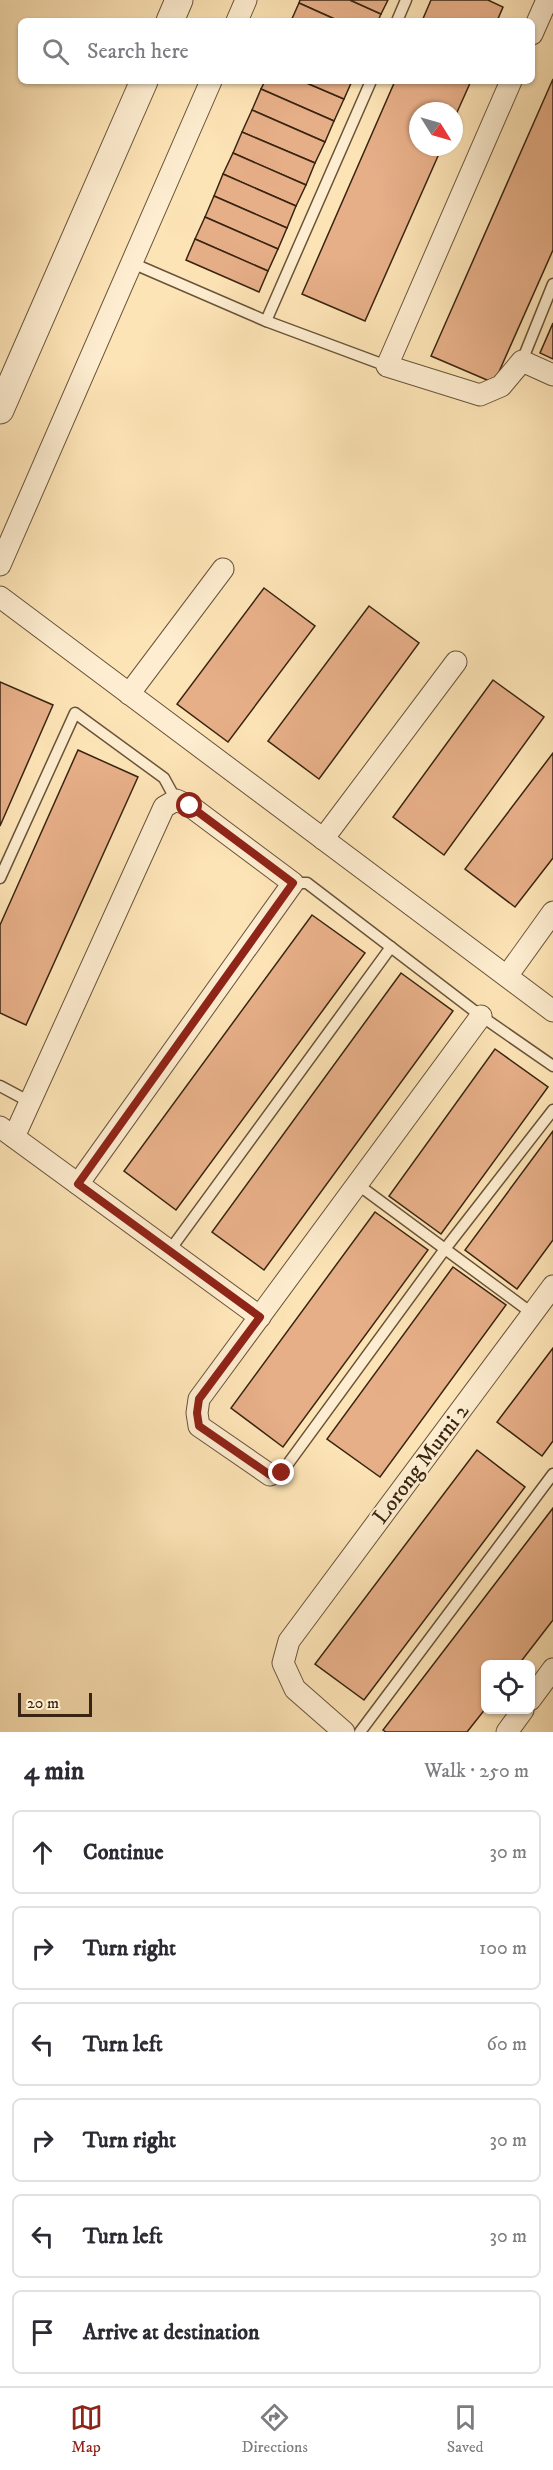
<!DOCTYPE html>
<html lang="en">
<head>
<meta charset="utf-8">
<style>
  body { margin:0; font-family:"IM FELL DW Pica",serif; background:#f2f2f3; color:#2b2b33 }
  .controls { position:absolute; right:18px; bottom:18px; display:grid; overflow:hidden; border-radius:9px; box-shadow:0 2px 4px #0004 }
  .controls button { width:54px; height:54px; display:grid; place-items:center; padding:0; border:0; border-bottom:2px solid #e1e1e2; background:#fff; color:#2b2b33; font:30px sans-serif }
  .compass { position:absolute; left:409px; top:102px; width:54px; height:54px; border-radius:50%; background:#fff; box-shadow:0 2px 4px #0004; rotate:127deg }
  .scale { position:absolute; left:18px; bottom:15px; width:74px; box-sizing:border-box; padding-left:6px; border:3px solid #382411; border-top:0; font-size:16px; line-height:21px; white-space:nowrap; color:#382411; -webkit-text-stroke:4px #feedd0; paint-order:stroke }
  .stop { position:absolute; width:18px; height:18px; margin:-14px; border:4px solid #8f2418; border-radius:50%; background:#fff }
  .stop.end { background:#8f2418; border-color:#fff; box-shadow:0 2px 6px #0008 }
  .list { margin:0; padding:0; list-style:none }
  h2 { display:flex; justify-content:space-between; align-items:center; height:78px; margin:0; padding:0 24px; font-size:26px }
  h2 small { font-size:20px; font-weight:400; color:#7c7c81 }
  .list li { display:grid; grid-template-columns:39px 1fr auto; gap:18px; align-items:center; box-sizing:border-box; height:84px; margin:0 12px 12px; padding:0 12px; border:2px solid #e1e1e2; border-radius:9px }
  .list b { display:block; font-size:22px; white-space:nowrap }
  .list em { font-size:20px; font-style:normal; color:#7c7c81 }
  .icon { flex:none; width:33px; height:33px; fill:none; stroke:currentColor; stroke-width:2; stroke-linecap:round; stroke-linejoin:round }
  .map { position:relative; flex:none; width:553px; height:1732px; overflow:hidden }
  .search { position:absolute; background:#fff; box-shadow:0 2px 4px #0004; left:18px; right:18px; top:18px; height:66px; display:flex; align-items:center; gap:15px; box-sizing:border-box; padding:0 21px; border-radius:9px; color:#7c7c81; font-size:22px }
  .sheet { height:654px; background:#fff }
  nav { display:flex; justify-content:space-around; align-items:center; box-sizing:border-box; height:84px; border-top:2px solid #e1e1e2; background:#fff; font-size:16px; color:#7c7c81 }
  nav a { display:grid; justify-items:center; gap:3px }
  nav .on { color:#8f2418 }
  .map>svg:first-child { display:block }
</style>
</head>
<body>
<div class="map">
<svg width="553" height="1732" viewBox="0 0 553 1732">
  <rect width="100%" height="100%" fill="#fde4b6"/>
  <filter id="stains"><feTurbulence type="fractalNoise" baseFrequency=".00333" numOctaves="4"/><feColorMatrix values="0 0 0 0 .2 0 0 0 0 .09 0 0 0 0 .02 0 0 0 .5 -.17"/></filter>
  <radialGradient id="worn" r=".72"><stop offset=".6" stop-color="#630" stop-opacity="0"/><stop offset="1" stop-color="#630" stop-opacity=".3"/></radialGradient>
  <g fill="#e7af88" stroke="#382411" stroke-width="1.5">
    <path d="M300,0H350L381,14L378,21H339L299,3Z"/>
    <path d="M350,0H388L381,14Z"/>
    <path d="M431,0H488L503,7L497,21H422Z"/>
    <path d="M299,3L339,21H291Z"/>
    <path d="M553,79V250L494,383L431,356Z"/>
    <path d="M265,81H302L344,99L334,121L261,89Z"/>
    <path d="M302,81H352L344,99Z"/>
    <path d="M395,81H471L454,119V111H418V147H442L365,321L302,294Z"/>
    <path d="M261,89L334,121L325,142L252,110Z"/>
    <path d="M252,110L325,142L315,163L242,132Z"/>
    <path d="M242,132L315,163L306,185L233,153Z"/>
    <path d="M233,153L306,185L296,206L223,174Z"/>
    <path d="M223,174L296,206L287,228L214,196Z"/>
    <path d="M214,196L287,228L278,249L205,217Z"/>
    <path d="M205,217L278,249L268,271L195,239Z"/>
    <path d="M195,239L268,271L259,292L186,260Z"/>
    <path d="M553,323V359L540,353Z"/>
    <path d="M264,588L315,626L228,742L177,704Z"/>
    <path d="M369,606L419,643L319,779L268,741Z"/>
    <path d="M493,680L544,717L444,855L393,817Z"/>
    <path d="M0,682L53,705L0,826Z"/>
    <path d="M78,750L138,777L26,1025L0,1013V925Z"/>
    <path d="M553,753V858L515,907L465,869Z"/>
    <path d="M312,915L365,953L176,1210L124,1171Z"/>
    <path d="M401,973L453,1011L264,1270L212,1232Z"/>
    <path d="M495,1049L548,1087L441,1234L389,1196Z"/>
    <path d="M553,1131V1240L517,1289L465,1250Z"/>
    <path d="M375,1212L428,1250L283,1447L231,1408Z"/>
    <path d="M453,1267L506,1305L380,1477L327,1439Z"/>
    <path d="M553,1348V1441L542,1456L497,1422Z"/>
    <path d="M477,1450L525,1487L364,1700L315,1664Z"/>
    <path d="M553,1508V1620L519,1664H486V1708L467,1732H386L383,1730Z"/>
  </g>
  <g fill="none" stroke-linecap="round" stroke-linejoin="round">
    <defs>
      <g id="service">
        <path d="M397,21L406,0"/>
        <path d="M132,263L266,321L387,366"/>
        <path d="M266,321L371,81"/>
        <path d="M522,361L553,284"/>
        <path d="M0,878L75,713L164,778L176,800"/>
        <path d="M293,883H307L481,1016L553,1066"/>
        <path d="M0,1086L30,1102"/>
        <path d="M357,1184L533,1314"/>
        <path d="M170,1250L391,947"/>
        <path d="M270,1475L282,1472L445,1249L553,1110"/>
        <path d="M360,1732L553,1474"/>
      </g>
      <g id="minor">
        <path d="M237,21L246,0"/>
        <path d="M532,34L547,0"/>
        <path d="M511,81L387,366L480,395L501,386L522,361L553,375"/>
        <path d="M0,565L211,81"/>
        <path d="M0,597L553,1011"/>
        <path d="M129,694L223,569"/>
        <path d="M323,839L456,662"/>
        <path d="M507,976L553,912"/>
        <path d="M0,1127L260,1317"/>
        <path d="M14,1137L164,807L176,800L190,806L293,883L78,1184"/>
        <path d="M270,1475L199,1426L197,1413L199,1399L481,1016"/>
        <path d="M530,1700L553,1669"/>
        <path d="M344,1732L295,1689L283,1663L289,1641L553,1286"/>
        <path d="M507,1732L523,1710"/>
      </g>
      <g id="tertiary">
        <path d="M170,21L179,0"/>
        <path d="M0,410L144,81"/>
      </g>
    </defs>
    <use href="#service" stroke="#69543a" stroke-width="13"/>
    <use href="#minor" stroke="#69543a" stroke-width="23"/>
    <use href="#tertiary" stroke="#69543a" stroke-width="29"/>
    <use href="#service" stroke="#feedd0" stroke-width="10"/>
    <use href="#minor" stroke="#feedd0" stroke-width="21"/>
    <use href="#tertiary" stroke="#feedd0" stroke-width="27"/>
  </g>
  <g fill="none" stroke-linecap="round" stroke-linejoin="round">
    <path stroke="#8f2418" stroke-width="8" d="M190,806L293,883L78,1184L260,1317L199,1399L197,1413L199,1426L270,1475L282,1473"/>
  </g>
  <g text-anchor="middle" dominant-baseline="central" stroke-width="4.5" stroke-linejoin="round" paint-order="stroke">
    <g font-size="22" fill="#382411" stroke="#feedd0">
      <text transform="translate(421 1464) rotate(-53)">Lorong Murni 2</text>
    </g>
  </g>
  <rect width="100%" height="100%" filter="url(#stains)"/>
  <rect width="100%" height="100%" fill="url(#worn)"/>
</svg>
<div class="controls">
<button><svg class="icon" aria-label="locate" viewBox="0 0 24 24"><circle cx="12" cy="12" r="6"/><path d="M12 2v4M12 18v4M2 12h4M18 12h4"/></svg></button>
</div>
<svg class="compass" viewBox="-18 -18 36 36"><path d="M0-13l5 13h-10z" fill="#e53935"/><path d="M0 13l5-13h-10z" fill="#7c7c81"/></svg>
<div class="scale">20 m</div>
<div class="stop" style="left:190px;top:806px"></div>
<div class="stop end" style="left:282px;top:1473px"></div>
<div class="search"><svg class="icon" aria-label="search" viewBox="0 0 24 24"><circle cx="10" cy="10" r="6"/><path d="M15 15l6 6"/></svg>Search here</div>
</div>
<section class="sheet">
<h2>4 min<small>Walk · 250 m</small></h2>
<ul class="list">
<li><svg class="icon" aria-label="ahead" viewBox="0 0 24 24"><path d="M12 20V5M6 11l6-6 6 6"/></svg><div><b>Continue</b></div><em>30 m</em></li>
<li><svg class="icon" aria-label="right" viewBox="0 0 24 24"><path d="M7 20v-9h11M14 6l5 5-5 5"/></svg><div><b>Turn right</b></div><em>100 m</em></li>
<li><svg class="icon" aria-label="left" viewBox="0 0 24 24"><path d="M17 20v-9H6M10 6l-5 5 5 5"/></svg><div><b>Turn left</b></div><em>60 m</em></li>
<li><svg class="icon" aria-label="right" viewBox="0 0 24 24"><path d="M7 20v-9h11M14 6l5 5-5 5"/></svg><div><b>Turn right</b></div><em>30 m</em></li>
<li><svg class="icon" aria-label="left" viewBox="0 0 24 24"><path d="M17 20v-9H6M10 6l-5 5 5 5"/></svg><div><b>Turn left</b></div><em>30 m</em></li>
<li><svg class="icon" aria-label="arrive" viewBox="0 0 24 24"><path d="M6 21V4h12l-3 4 3 4H6"/></svg><div><b>Arrive at destination</b></div></li>
</ul>
</section>
<nav>
<a class="on"><svg class="icon" aria-label="map" viewBox="0 0 24 24"><path d="M3 6l6-2 6 2 6-2v14l-6 2-6-2-6 2zM9 4v14M15 6v14"/></svg>Map</a>
<a><svg class="icon" aria-label="directions" viewBox="0 0 24 24"><path d="M12 3l9 9-9 9-9-9zM9 14v-3h6M13 9l2 2-2 2"/></svg>Directions</a>
<a><svg class="icon" aria-label="saved" viewBox="0 0 24 24"><path d="M7 4h10v16l-5-4-5 4z"/></svg>Saved</a>
</nav>
</body>
</html>
